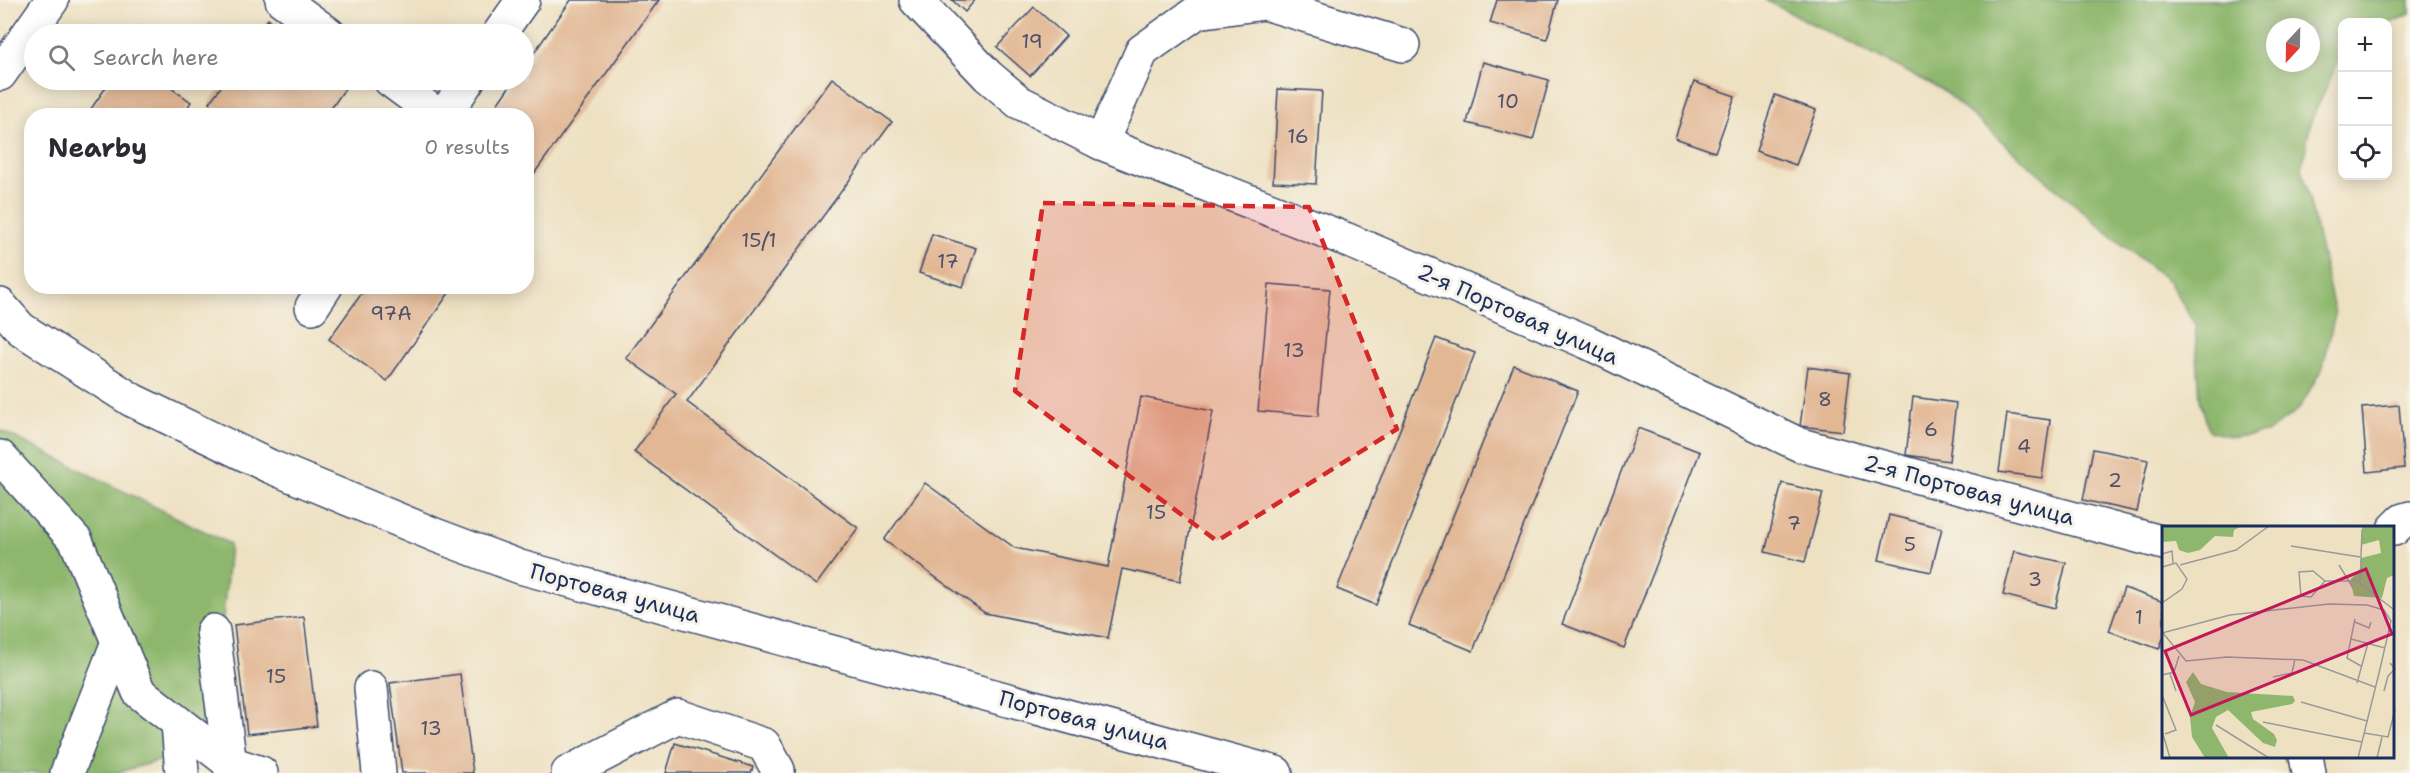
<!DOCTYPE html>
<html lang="en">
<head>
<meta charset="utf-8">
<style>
  body { margin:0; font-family:"Shantell Sans",sans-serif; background:#f2f2f3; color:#2b2b33 }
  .controls { position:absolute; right:18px; top:18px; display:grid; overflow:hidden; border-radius:12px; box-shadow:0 3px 15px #0003 }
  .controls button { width:54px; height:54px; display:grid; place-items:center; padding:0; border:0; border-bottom:2px solid #e1e1e2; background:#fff; color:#2b2b33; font:30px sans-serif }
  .compass { position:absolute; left:2266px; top:18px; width:54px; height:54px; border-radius:50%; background:#fff; box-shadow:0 3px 15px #0003; rotate:202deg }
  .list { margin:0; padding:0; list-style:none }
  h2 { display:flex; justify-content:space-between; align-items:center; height:78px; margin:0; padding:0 24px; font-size:26px }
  h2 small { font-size:20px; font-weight:400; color:#7c7c81 }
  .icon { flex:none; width:33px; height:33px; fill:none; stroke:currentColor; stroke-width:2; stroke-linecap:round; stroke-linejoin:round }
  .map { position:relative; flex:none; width:2410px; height:773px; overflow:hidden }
  .search { position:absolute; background:#fff; box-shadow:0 3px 15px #0003; left:24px; top:24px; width:510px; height:66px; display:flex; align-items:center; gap:15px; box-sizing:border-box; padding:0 21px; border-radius:33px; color:#7c7c81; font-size:22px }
  .panel { position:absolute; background:#fff; box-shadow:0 3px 15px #0003; left:24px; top:108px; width:510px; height:186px; border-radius:24px }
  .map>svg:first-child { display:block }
</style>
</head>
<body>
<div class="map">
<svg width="2410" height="773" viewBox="0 0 2410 773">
  <rect width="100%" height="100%" fill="#f7f3e8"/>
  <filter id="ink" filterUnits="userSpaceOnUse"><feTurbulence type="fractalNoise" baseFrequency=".0167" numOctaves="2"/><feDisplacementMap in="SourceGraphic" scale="12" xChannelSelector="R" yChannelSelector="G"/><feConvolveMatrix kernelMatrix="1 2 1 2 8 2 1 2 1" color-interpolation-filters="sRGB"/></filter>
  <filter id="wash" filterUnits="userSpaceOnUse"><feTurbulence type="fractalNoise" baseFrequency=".008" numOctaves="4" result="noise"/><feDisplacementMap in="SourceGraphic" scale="24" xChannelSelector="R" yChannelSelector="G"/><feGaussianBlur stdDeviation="1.35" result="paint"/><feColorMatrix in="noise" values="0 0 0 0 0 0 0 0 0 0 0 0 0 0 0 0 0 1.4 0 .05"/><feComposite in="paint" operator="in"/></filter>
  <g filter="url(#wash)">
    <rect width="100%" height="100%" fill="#eee1c2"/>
    <g fill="#8eb76d" stroke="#547366" stroke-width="1.5" fill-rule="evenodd">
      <path d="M1765,0H2410V14L2388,24L2342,22V53L2311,121L2302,167L2335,314L2323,367L2299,409L2266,433L2234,437L2209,431L2200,399L2195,325L2170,282L2115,239L1941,89ZM2275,27H2311V63H2275Z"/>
      <path d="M0,430L230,544L213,726L162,760L116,773H0Z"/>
    </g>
    <g id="blocks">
      <g fill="#e2b794">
        <path d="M571,0H659L526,185V116H489L514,80H524V67Z"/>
        <path d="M952,0H975L965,12Z"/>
        <path d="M1497,0H1558L1547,39L1490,23Z"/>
        <path d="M1034,7L1066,36L1030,76L997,47Z"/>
        <path d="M268,19L280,28L283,24L294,32L297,26L309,34H247L253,26L260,31Z"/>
        <path d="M1483,62L1549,80L1533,140L1467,123Z"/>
        <path d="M832,78L892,122L687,402L858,528L816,585L634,452L676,394L626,358Z"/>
        <path d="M111,80H159L191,102L182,116H86Z"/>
        <path d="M226,80H351L326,116H226L209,103Z"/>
        <path d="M1694,82L1735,96L1715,152L1675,138Z"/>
        <path d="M1278,89L1322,91L1316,184L1273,182Z"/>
        <path d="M1775,95L1816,110L1796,165L1756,151Z"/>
        <path d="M932,234L976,248L963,287L919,273Z"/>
        <path d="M1269,284L1330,289L1318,416L1258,411Z"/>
        <path d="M367,286H454L387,381L329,339Z"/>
        <path d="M1436,338L1475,353L1376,605L1337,589Z"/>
        <path d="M1514,365L1578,391L1473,651L1409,625Z"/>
        <path d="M1808,367L1850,373L1843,431L1800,426Z"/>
        <path d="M1141,397L1213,411L1180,581L1122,569L1108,638L985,613L884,540L925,483L1015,548L1108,567Z"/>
        <path d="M1913,397L1956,403L1949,461L1906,455Z"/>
        <path d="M2399,405L2404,468L2367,472L2362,408Z"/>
        <path d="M2007,414L2050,420L2042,478L1999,472Z"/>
        <path d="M1638,428L1700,452L1624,648L1562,624Z"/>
        <path d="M2093,449L2148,460L2137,512L2083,500Z"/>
        <path d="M1782,483L1823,493L1805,562L1765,552Z"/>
        <path d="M1889,515L1942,528L1931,572L1879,560Z"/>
        <path d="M2014,551L2066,563L2055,608L2003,595Z"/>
        <path d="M2124,588L2164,602V636L2159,649L2109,631Z"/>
        <path d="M304,617L317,726L247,734L234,625Z"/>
        <path d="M460,674L473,773H402L390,683Z"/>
        <path d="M675,743L753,767L751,773H666Z"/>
      </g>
    </g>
  </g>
  <g filter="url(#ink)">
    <use href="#blocks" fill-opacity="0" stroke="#3b4a6d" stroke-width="1.5"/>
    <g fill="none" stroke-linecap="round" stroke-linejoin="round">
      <defs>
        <g id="minor">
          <path d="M282,0L329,34"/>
          <path d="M916,0L988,76L1019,102L1101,143L1345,239L1587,342L1800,445L2164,543"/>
          <path d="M499,34L523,0"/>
          <path d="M0,74L52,0"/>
          <path d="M390,80L439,116"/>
          <path d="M444,116L468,80"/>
          <path d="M1101,143L1142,51L1197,12L1265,3L1403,45"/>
          <path d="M0,305L21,329L132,400L269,466L435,535L520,567L1276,773"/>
          <path d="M312,307L326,286"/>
          <path d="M0,457L76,541L139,692L230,763L261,773"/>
          <path d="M2394,529L2403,520L2410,518"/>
          <path d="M213,631L231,773"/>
          <path d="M371,688L379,773"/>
          <path d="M178,723L182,773"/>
          <path d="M2306,756L2309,773"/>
          <path d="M67,773L118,642"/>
          <path d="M568,773L678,716L764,745L778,770L777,773"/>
        </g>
      </defs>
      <use href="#minor" stroke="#3b4a6d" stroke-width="36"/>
      <use href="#minor" stroke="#fff" stroke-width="33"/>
    </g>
  </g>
  <path fill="#d62828" fill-opacity="0.2" stroke="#d62828" stroke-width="4.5" stroke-dasharray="12 8" stroke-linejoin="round" d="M1043,203L1309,207L1397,429L1217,541L1015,391Z"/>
  <g text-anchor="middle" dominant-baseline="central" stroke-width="6" stroke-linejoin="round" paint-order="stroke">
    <g font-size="20" fill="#4d516c">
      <text x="1032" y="41">19</text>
      <text x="1508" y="101">10</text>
      <text x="1298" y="136">16</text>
      <text x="759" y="240">15/1</text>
      <text x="948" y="261">17</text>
      <text x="391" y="313">97А</text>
      <text x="1294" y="350">13</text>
      <text x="1825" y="399">8</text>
      <text x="1931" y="429">6</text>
      <text x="2024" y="446">4</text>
      <text x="2115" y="480">2</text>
      <text x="1156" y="512">15</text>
      <text x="1794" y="523">7</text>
      <text x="1910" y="544">5</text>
      <text x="2035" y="579">3</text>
      <text x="2139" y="617">1</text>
      <text x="276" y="676">15</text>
      <text x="431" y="728">13</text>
    </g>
    <g font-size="22" fill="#1b2f5e" stroke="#f7f3e8">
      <text transform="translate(1518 314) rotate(24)">2-я Портовая улица</text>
      <text transform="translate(1969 490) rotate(15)">2-я Портовая улица</text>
      <text transform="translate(615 593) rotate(15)">Портовая улица</text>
      <text transform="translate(1084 720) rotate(15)">Портовая улица</text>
    </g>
  </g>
  <g transform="translate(2162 526)">
    <rect width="232" height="232" fill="#eee1c2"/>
    <path d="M0,0H80L72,4L71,11L53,10L38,24L26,27L17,24L14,15L0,16ZM200,0H232V49L225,52L220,72L192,70L188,54L199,43V32L219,27L217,14L199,19ZM31,146L39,158L65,166L131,170L133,175L130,178L89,186L91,193L112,208L115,214L113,221L101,217L66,184L54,191L50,202L67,232H43L30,211L28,191L33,176L24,156Z" fill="#8eb76d"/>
    <path fill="none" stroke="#9a9a9a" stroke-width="1.5" d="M129,20L198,31M0,28L10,25L11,37M18,39L74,24L107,0M177,39L191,62M0,41L14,37L25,53L20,63L0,77M163,55L149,71L139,70L137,46L151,45L163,55H195L231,83M198,58L200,4M193,93L185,132L199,140M193,96L207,102L209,96M0,107L68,89L167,78L205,79L222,84L229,95L218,143M1,107L24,135L65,131L141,134L213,161M189,113L223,122M8,148L14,165M0,149L12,146L17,130M111,151L130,147L133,133M195,157L206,117M222,165L226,150L233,143L228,137M0,169L14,204L3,208M139,176L205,195M101,196L200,216M54,199L107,232M0,205L8,232M202,207L226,211L233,184M196,232L218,143M215,232L220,211"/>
    <path fill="#c2185b" fill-opacity="0.15" stroke="#c2185b" stroke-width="3" d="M204,43L230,108L29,189L3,125Z"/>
    <rect width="232" height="232" fill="none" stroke="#1b2f5e" stroke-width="3"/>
  </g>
</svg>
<div class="controls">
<button>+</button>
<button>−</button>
<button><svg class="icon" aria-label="locate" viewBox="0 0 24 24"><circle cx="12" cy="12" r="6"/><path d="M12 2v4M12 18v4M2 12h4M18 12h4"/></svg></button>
</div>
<svg class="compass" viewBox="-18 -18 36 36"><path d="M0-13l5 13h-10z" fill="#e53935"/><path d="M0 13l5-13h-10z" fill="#7c7c81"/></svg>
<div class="search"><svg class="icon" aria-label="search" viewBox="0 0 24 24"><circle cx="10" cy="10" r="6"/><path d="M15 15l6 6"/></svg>Search here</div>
<section class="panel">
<h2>Nearby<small>0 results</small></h2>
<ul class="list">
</ul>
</section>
</div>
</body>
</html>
